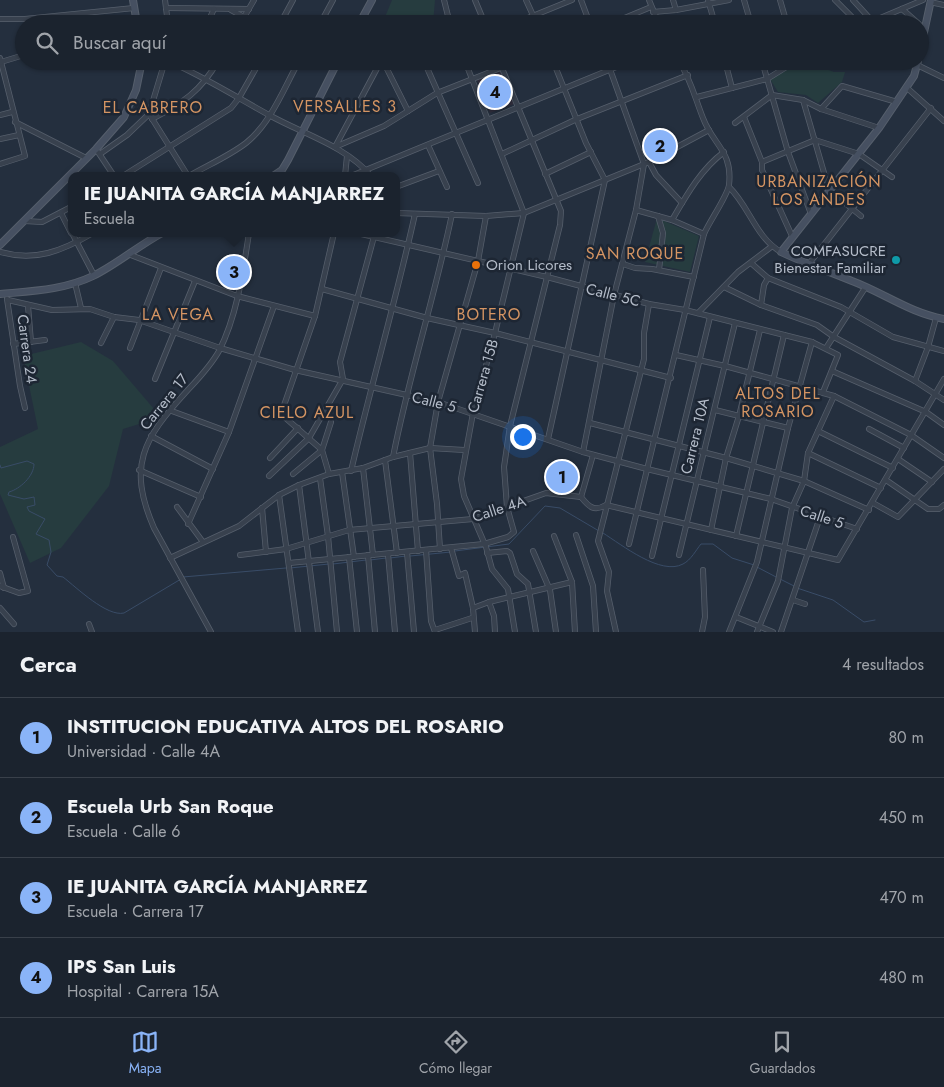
<!DOCTYPE html>
<html lang="es">
<head>
<meta charset="utf-8">
<style>
  body { margin:0; font-family:Jost,sans-serif; background:#242b36; color:#f1f3f6 }
  .you { position:absolute; left:522px; top:436px; width:18px; height:18px; margin:-12px; border:4px solid #fff; border-radius:50%; background:#1a73e8; box-shadow:0 0 0 8px #1a73e833 }
  .badge { display:grid; place-items:center; width:32px; height:32px; border-radius:50%; background:#8ab4f8; color:#111; font-size:16px; font-weight:700 }
  .pin { position:absolute; translate:-50% -50%; border:2px solid #fff; box-shadow:0 1px 5px #0006 }
  .popup { position:absolute; left:68px; top:172px; width:332px; height:65px; box-sizing:border-box; display:grid; place-content:center; border-radius:10px; background:#1b232e; filter:drop-shadow(0 1px 4px #0005); font-size:16px; white-space:nowrap; color:#a0a4aa }
  .popup b { font-size:19px; color:#f1f3f6 }
  .popup::after { content:''; position:absolute; left:50%; top:100%; margin-left:-10px; border:10px solid transparent; border-top-color:#1b232e }
  .list { margin:0; padding:0; list-style:none }
  h2 { display:flex; justify-content:space-between; align-items:center; height:65px; margin:0; padding:0 20px; font-size:21px }
  h2 small { font-size:16px; font-weight:400; color:#a0a4aa }
  .list li { display:grid; grid-template-columns:32px 1fr auto; gap:15px; align-items:center; box-sizing:border-box; height:80px; padding:0 20px; border-top:1px solid #39404a }
  .list b { display:block; font-size:19px; white-space:nowrap }
  .list p { margin:0; font-size:16px; white-space:nowrap; color:#a0a4aa }
  .list em { font-size:16px; font-style:normal; color:#a0a4aa }
  .icon { flex:none; width:28px; height:28px; fill:none; stroke:currentColor; stroke-width:2; stroke-linecap:round; stroke-linejoin:round }
  .map { position:relative; flex:none; width:944px; height:632px; overflow:hidden }
  .search { position:absolute; background:#1b232e; box-shadow:0 1px 4px #0004; left:15px; right:15px; top:15px; height:55px; display:flex; align-items:center; gap:12px; box-sizing:border-box; padding:0 18px; border-radius:28px; color:#a0a4aa; font-size:19px }
  .sheet { height:385px; background:#1b232e }
  nav { display:flex; justify-content:space-around; align-items:center; box-sizing:border-box; height:70px; border-top:1px solid #39404a; background:#1b232e; font-size:14px; color:#a0a4aa }
  nav a { display:grid; justify-items:center; gap:2px }
  nav .on { color:#8ab4f8 }
  .map>svg:first-child { display:block }
</style>
</head>
<body>
<div class="map">
<svg width="944" height="632" viewBox="0 0 944 632">
  <rect width="100%" height="100%" fill="#242f3e"/>
  <path fill="#32303f" d="M501,72L514,104L490,113L477,80Z"/>
  <g fill="#263c3f">
    <path d="M392,0H435L433,24L383,22Z"/>
    <path d="M805,61L834,72H845L842,82L818,103L806,95L778,92L770,79Z"/>
    <path d="M657,218L699,236L690,272L645,262Z"/>
    <path d="M81,342L113,361L154,409L149,421L123,429L109,486L61,548L30,563L0,494V447L38,429L23,356Z"/>
  </g>
  <g fill="none" stroke-linecap="round" stroke-linejoin="round">
    <g stroke="#394c67" stroke-width="1">
      <path d="M0,465L1,468L27,461L34,464C34,476 20,489 9,492L8,495L24,499L34,497L35,505L27,507L29,511L45,519L36,534L49,540L51,552L47,565L57,576L63,577C77,588 107,617 124,613L181,579"/>
      <path d="M603,533C622,545 661,576 683,564C691,560 696,550 701,544H713L732,558L754,565"/>
      <path d="M455,551L509,544L545,506L560,508L599,531"/>
      <path d="M410,556L451,552"/>
      <path d="M390,558L406,556"/>
      <path d="M370,560L386,558"/>
      <path d="M333,564L366,560"/>
      <path d="M757,567L776,577"/>
      <path d="M290,568L329,564"/>
      <path d="M183,577L286,568"/>
      <path d="M780,579L794,586"/>
      <path d="M797,588L833,600L864,622L875,620"/>
    </g>
    <defs>
      <g id="street">
        <path d="M165,0L168,24"/>
        <path d="M444,0L450,24"/>
        <path d="M475,0L485,24"/>
        <path d="M526,0L537,24"/>
        <path d="M581,0L590,24"/>
        <path d="M649,0L659,24"/>
        <path d="M673,0L676,10"/>
        <path d="M708,0L715,24"/>
        <path d="M744,0L751,24"/>
        <path d="M780,0L787,24"/>
        <path d="M835,0L859,24"/>
        <path d="M853,0L874,23"/>
        <path d="M930,2L944,5"/>
        <path d="M166,8L249,9"/>
        <path d="M902,9L919,24"/>
        <path d="M231,10L257,24"/>
        <path d="M653,12L676,10L729,0"/>
        <path d="M0,19H25L134,8"/>
        <path d="M207,24L214,9"/>
        <path d="M240,24L254,0"/>
        <path d="M280,24L293,0"/>
        <path d="M320,24L333,0"/>
        <path d="M513,24L572,0"/>
        <path d="M610,24L651,7"/>
        <path d="M866,24L923,0"/>
        <path d="M0,58L25,156L0,164"/>
        <path d="M168,61C203,76 236,97 269,115C303,134 346,146 371,176"/>
        <path d="M383,61L408,111"/>
        <path d="M424,61L478,183"/>
        <path d="M465,61L524,213L495,333L473,413L461,479L464,496L486,547L492,569L508,589L515,632"/>
        <path d="M725,61L732,88"/>
        <path d="M762,61L788,152L811,214"/>
        <path d="M909,61L944,78"/>
        <path d="M1,62L24,55"/>
        <path d="M906,87L944,121"/>
        <path d="M697,97L767,79L796,61"/>
        <path d="M803,100L829,190L861,216"/>
        <path d="M821,109L842,86L897,102"/>
        <path d="M0,115L12,112"/>
        <path d="M151,117L188,176"/>
        <path d="M744,117L762,162V170L792,236"/>
        <path d="M152,119C183,103 201,91 218,61"/>
        <path d="M15,122L86,158"/>
        <path d="M735,123L772,95L803,100L821,109L879,128"/>
        <path d="M0,139L19,135"/>
        <path d="M428,145L447,187"/>
        <path d="M335,147L384,126L437,93L518,61"/>
        <path d="M335,147L381,61"/>
        <path d="M98,152L114,176"/>
        <path d="M100,154L127,135L149,114L165,61"/>
        <path d="M502,154L577,119L688,75"/>
        <path d="M649,162L656,175L682,203"/>
        <path d="M762,162L815,140L859,154L892,177"/>
        <path d="M545,174L591,152"/>
        <path d="M123,176L231,108L239,98L260,61"/>
        <path d="M189,176C208,165 229,156 246,143C271,123 284,88 299,61"/>
        <path d="M345,176L347,156"/>
        <path d="M351,176L631,61"/>
        <path d="M396,187L439,171"/>
        <path d="M729,187C749,206 756,238 781,252"/>
        <path d="M636,210L672,220L704,234"/>
        <path d="M61,213L71,233"/>
        <path d="M396,213L486,216L524,213L649,162L709,130"/>
        <path d="M658,216L663,233L659,270"/>
        <path d="M672,220C686,196 701,169 724,152"/>
        <path d="M25,221L42,222L71,207"/>
        <path d="M72,233L94,275"/>
        <path d="M357,233L547,277L649,304L685,310L812,342L838,355L823,392"/>
        <path d="M0,252C35,262 62,251 93,233"/>
        <path d="M128,254L237,296L315,316"/>
        <path d="M751,263L768,278L841,307L893,337L944,351"/>
        <path d="M623,264L635,268L652,269L694,277"/>
        <path d="M808,265L931,108"/>
        <path d="M75,283L81,308"/>
        <path d="M724,287L761,305L817,325L834,337L915,381L944,400"/>
        <path d="M322,289L427,318L495,333L671,378"/>
        <path d="M7,299L20,386L25,408"/>
        <path d="M8,300L52,310L90,309L114,317L139,320L220,348L295,370L438,402L583,452L647,469L771,499L857,529"/>
        <path d="M761,305L764,285L768,278"/>
        <path d="M28,306L31,342"/>
        <path d="M698,313L738,272L771,247"/>
        <path d="M101,343L114,317"/>
        <path d="M13,344L45,340"/>
        <path d="M130,348L161,268"/>
        <path d="M826,348L865,288"/>
        <path d="M676,355L725,366L834,396L911,435L944,458"/>
        <path d="M832,371L926,412L944,425"/>
        <path d="M155,379L195,281"/>
        <path d="M915,381L928,347L936,318"/>
        <path d="M169,410L229,432"/>
        <path d="M715,410L788,428"/>
        <path d="M590,423L726,458L804,481L869,510"/>
        <path d="M869,429L904,448"/>
        <path d="M818,431L893,468"/>
        <path d="M151,436L213,469"/>
        <path d="M548,439L605,180L586,143L553,61"/>
        <path d="M583,452L614,295L636,210L644,164L607,61"/>
        <path d="M410,453L418,551"/>
        <path d="M808,453L881,488"/>
        <path d="M393,457C409,375 435,296 452,214"/>
        <path d="M270,458L298,428"/>
        <path d="M898,459L932,482"/>
        <path d="M385,460L397,553"/>
        <path d="M363,468L373,555"/>
        <path d="M139,470L201,497"/>
        <path d="M351,471C371,385 396,300 415,214"/>
        <path d="M342,472L354,557"/>
        <path d="M293,474L322,450L331,422"/>
        <path d="M329,474L322,450L281,414L315,316L334,233"/>
        <path d="M269,476L309,438L343,379L340,362L375,233"/>
        <path d="M320,478L328,536L337,632"/>
        <path d="M886,480L928,509H939L944,505"/>
        <path d="M299,485L318,632"/>
        <path d="M279,495L298,632"/>
        <path d="M581,497L593,455"/>
        <path d="M873,503L898,517L944,469"/>
        <path d="M177,507L203,542"/>
        <path d="M262,508L266,552"/>
        <path d="M188,524L229,432L274,306"/>
        <path d="M711,530L726,458L739,416L760,330"/>
        <path d="M576,535L593,586L596,632"/>
        <path d="M554,536L572,582L575,632"/>
        <path d="M736,536L784,335"/>
        <path d="M629,544L704,234C709,222 728,195 729,185C733,151 713,145 703,118C695,98 691,80 679,61"/>
        <path d="M451,548L459,576L465,573L473,608L489,602L494,616L495,632"/>
        <path d="M440,549L437,504L430,448L438,402L478,261L486,216"/>
        <path d="M426,550L431,621L435,632"/>
        <path d="M533,551L550,590L556,632"/>
        <path d="M407,552L414,632"/>
        <path d="M487,553L507,551L510,553L517,574L528,584L536,632"/>
        <path d="M388,554L395,632"/>
        <path d="M240,555L286,549L349,530L473,519L546,493L581,497C589,507 594,512 606,505L838,560L944,379"/>
        <path d="M368,555L375,632"/>
        <path d="M679,555L735,323"/>
        <path d="M652,556L710,317"/>
        <path d="M349,557L357,632"/>
        <path d="M170,558L239,526L279,495L299,485L329,474L363,468L393,457L430,448L464,450"/>
        <path d="M289,563L484,544L508,537L514,532L507,507L504,467L510,426L560,225L561,211L499,61"/>
        <path d="M0,573L4,588"/>
        <path d="M0,586L19,593L28,591L13,537"/>
        <path d="M793,600L805,604"/>
        <path d="M489,602L572,582"/>
        <path d="M0,608L14,624"/>
        <path d="M473,608L475,632"/>
        <path d="M736,617L773,632"/>
        <path d="M89,624L92,632"/>
        <path d="M435,630L472,618"/>
        <path d="M211,632L154,528C127,466 143,439 186,392C198,379 210,367 219,351C237,316 243,272 249,233"/>
        <path d="M616,632L607,591L609,572L598,541L644,359V333L649,304"/>
        <path d="M702,632L705,617L703,570"/>
        <path d="M729,632L757,562L788,428L812,342"/>
        <path d="M757,632L778,581L792,508L804,481L808,453L834,396"/>
        <path d="M781,632L820,517"/>
      </g>
      <g id="secondary">
        <path d="M133,0L137,24"/>
        <path d="M359,24L372,0"/>
        <path d="M920,51L931,0"/>
        <path d="M918,61L914,76L879,128L781,252C804,263 828,271 852,281C884,293 910,313 944,319"/>
        <path d="M273,176L282,170L288,160L338,61"/>
        <path d="M0,245L96,149L124,117L136,90L142,61"/>
        <path d="M0,294C32,291 64,290 93,276C117,264 138,246 162,233"/>
      </g>
    </defs>
    <use href="#street" stroke="#565f6c" stroke-width="6"/>
    <use href="#secondary" stroke="#565f6c" stroke-width="8"/>
    <use href="#street" stroke="#38414e" stroke-width="4.5"/>
    <use href="#secondary" stroke="#465061" stroke-width="6"/>
  </g>
  <circle fill="#0f9aa8" stroke="#1d2633" stroke-width="2" cx="896" cy="260" r="5"/>
  <circle fill="#e8710a" stroke="#1d2633" stroke-width="2" cx="476" cy="265" r="5"/>
  <g text-anchor="middle" dominant-baseline="central" stroke-width="5" stroke-linejoin="round" paint-order="stroke">
    <g font-size="15" fill="#b4bcc9" stroke="#1d2633" text-anchor="end">
      <text x="886" y="251">COMFASUCRE<tspan x="886" dy="17">Bienestar Familiar</tspan></text>
      <text x="486" y="265" text-anchor="start">Orion Licores</text>
    </g>
    <g font-size="15" fill="#b4bcc9" stroke="#1d2633">
      <text transform="translate(613 295) rotate(14)">Calle 5C</text>
      <text transform="translate(27 349) rotate(82)">Carrera 24</text>
      <text transform="translate(483 376) rotate(-74)">Carrera 15B</text>
      <text transform="translate(164 402) rotate(-51)">Carrera 17</text>
      <text transform="translate(434 402) rotate(14)">Calle 5</text>
      <text transform="translate(695 436) rotate(-76)">Carrera 10A</text>
      <text transform="translate(499 509) rotate(-18)">Calle 4A</text>
      <text transform="translate(822 517) rotate(18)">Calle 5</text>
    </g>
    <g font-size="16" letter-spacing="1" fill="#d59563" stroke="#1d2633">
      <text x="345" y="106">VERSALLES 3</text>
      <text x="153" y="107">EL CABRERO</text>
      <text x="819" y="181">URBANIZACIÓN<tspan x="819" dy="18">LOS ANDES</tspan></text>
      <text x="635" y="253">SAN ROQUE</text>
      <text x="178" y="314">LA VEGA</text>
      <text x="489" y="314">BOTERO</text>
      <text x="778" y="393">ALTOS DEL<tspan x="778" dy="18">ROSARIO</tspan></text>
      <text x="307" y="412">CIELO AZUL</text>
    </g>
  </g>
</svg>
<div class="you"></div>
<div class="pin badge" style="left:562px;top:477px">1</div>
<div class="pin badge" style="left:660px;top:146px">2</div>
<div class="pin badge" style="left:234px;top:272px">3</div>
<div class="popup"><b>IE JUANITA GARCÍA MANJARREZ</b>Escuela</div>
<div class="pin badge" style="left:495px;top:92px">4</div>
<div class="search"><svg class="icon" aria-label="search" viewBox="0 0 24 24"><circle cx="10" cy="10" r="6"/><path d="M15 15l6 6"/></svg>Buscar aquí</div>
</div>
<section class="sheet">
<h2>Cerca<small>4 resultados</small></h2>
<ul class="list">
<li><span class="badge">1</span><div><b>INSTITUCION EDUCATIVA ALTOS DEL ROSARIO</b><p>Universidad · Calle 4A</p></div><em>80 m</em></li>
<li><span class="badge">2</span><div><b>Escuela Urb San Roque</b><p>Escuela · Calle 6</p></div><em>450 m</em></li>
<li><span class="badge">3</span><div><b>IE JUANITA GARCÍA MANJARREZ</b><p>Escuela · Carrera 17</p></div><em>470 m</em></li>
<li><span class="badge">4</span><div><b>IPS San Luis</b><p>Hospital · Carrera 15A</p></div><em>480 m</em></li>
</ul>
</section>
<nav>
<a class="on"><svg class="icon" aria-label="map" viewBox="0 0 24 24"><path d="M3 6l6-2 6 2 6-2v14l-6 2-6-2-6 2zM9 4v14M15 6v14"/></svg>Mapa</a>
<a><svg class="icon" aria-label="directions" viewBox="0 0 24 24"><path d="M12 3l9 9-9 9-9-9zM9 14v-3h6M13 9l2 2-2 2"/></svg>Cómo llegar</a>
<a><svg class="icon" aria-label="saved" viewBox="0 0 24 24"><path d="M7 4h10v16l-5-4-5 4z"/></svg>Guardados</a>
</nav>
</body>
</html>
